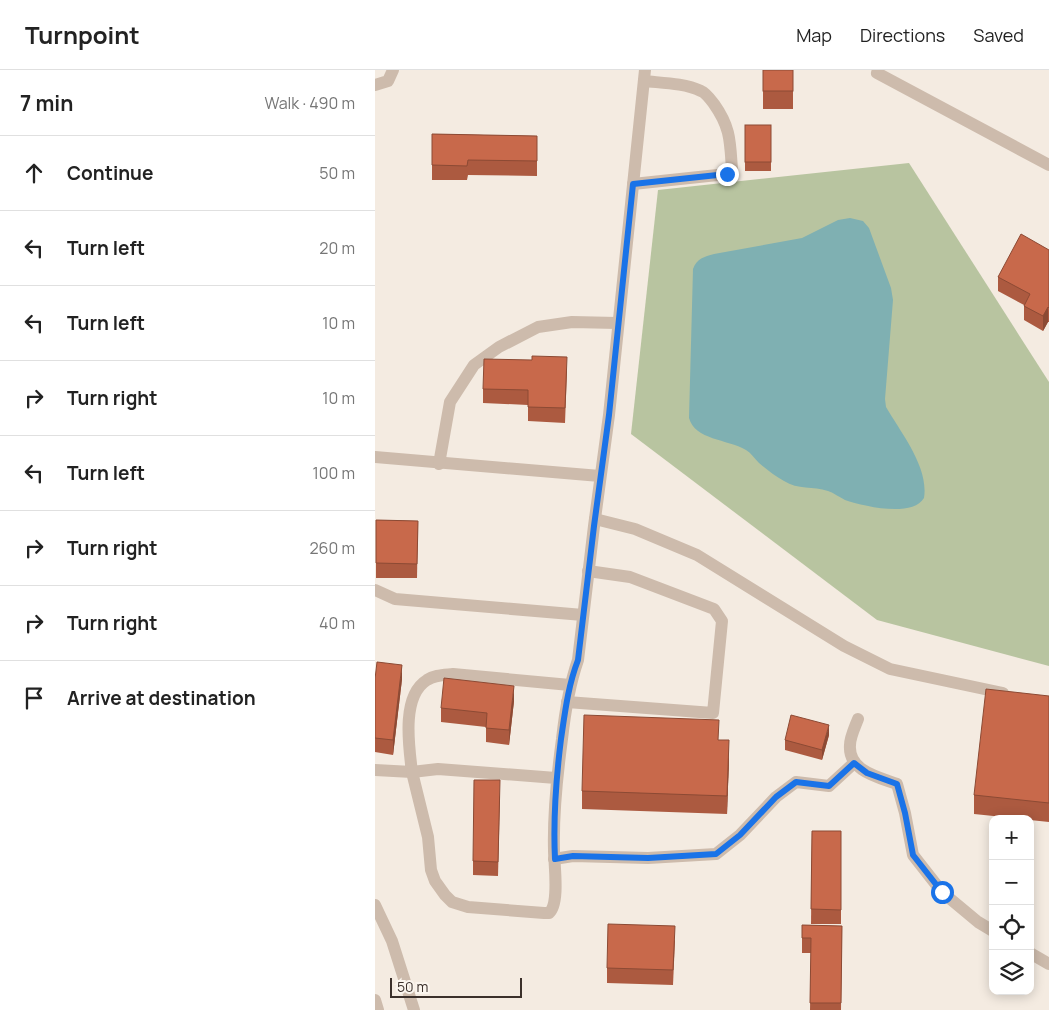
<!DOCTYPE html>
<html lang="en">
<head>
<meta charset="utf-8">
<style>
  body { margin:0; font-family:Manrope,sans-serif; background:#f2f2f2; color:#222 }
  .controls { position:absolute; right:15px; bottom:15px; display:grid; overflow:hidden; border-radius:10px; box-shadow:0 2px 12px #0003 }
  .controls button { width:45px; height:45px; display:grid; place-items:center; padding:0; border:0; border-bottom:1px solid #e0e0e0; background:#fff; color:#222; font:25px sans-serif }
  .scale { position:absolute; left:15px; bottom:12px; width:132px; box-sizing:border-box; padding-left:5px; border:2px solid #3b302b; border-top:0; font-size:14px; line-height:18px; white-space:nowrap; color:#3b302b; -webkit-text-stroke:4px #fbf5ee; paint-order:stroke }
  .stop { position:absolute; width:15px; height:15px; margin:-11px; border:4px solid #1a73e8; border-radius:50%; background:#fff }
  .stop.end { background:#1a73e8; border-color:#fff; box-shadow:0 1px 5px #0008 }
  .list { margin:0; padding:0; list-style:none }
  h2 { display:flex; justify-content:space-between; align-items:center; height:65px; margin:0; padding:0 20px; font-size:21px }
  h2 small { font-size:16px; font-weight:400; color:#767676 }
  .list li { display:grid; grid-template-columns:32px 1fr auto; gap:15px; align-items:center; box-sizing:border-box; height:75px; padding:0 20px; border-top:1px solid #e0e0e0 }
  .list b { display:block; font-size:19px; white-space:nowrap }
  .list em { font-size:16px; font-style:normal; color:#767676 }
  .icon { flex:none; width:28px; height:28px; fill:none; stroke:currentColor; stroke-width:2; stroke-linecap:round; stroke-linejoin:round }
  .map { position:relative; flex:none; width:674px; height:940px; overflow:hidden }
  header { display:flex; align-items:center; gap:30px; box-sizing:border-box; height:70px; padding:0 25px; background:#fff; border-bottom:1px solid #e0e0e0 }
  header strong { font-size:24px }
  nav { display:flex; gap:28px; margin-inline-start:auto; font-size:18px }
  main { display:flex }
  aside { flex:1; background:#fff }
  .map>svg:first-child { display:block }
</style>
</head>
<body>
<header>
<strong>Turnpoint</strong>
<nav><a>Map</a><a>Directions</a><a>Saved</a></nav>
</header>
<main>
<aside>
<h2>7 min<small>Walk · 490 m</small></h2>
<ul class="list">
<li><svg class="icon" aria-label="ahead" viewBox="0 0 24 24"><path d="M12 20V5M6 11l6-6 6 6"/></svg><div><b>Continue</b></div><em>50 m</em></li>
<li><svg class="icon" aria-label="left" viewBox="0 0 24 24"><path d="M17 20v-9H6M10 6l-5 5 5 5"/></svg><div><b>Turn left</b></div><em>20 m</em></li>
<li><svg class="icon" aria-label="left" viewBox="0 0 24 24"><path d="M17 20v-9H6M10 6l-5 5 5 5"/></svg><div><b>Turn left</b></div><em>10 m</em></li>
<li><svg class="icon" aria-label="right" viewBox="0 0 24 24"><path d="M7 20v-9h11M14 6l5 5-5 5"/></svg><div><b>Turn right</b></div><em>10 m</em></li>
<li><svg class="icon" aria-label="left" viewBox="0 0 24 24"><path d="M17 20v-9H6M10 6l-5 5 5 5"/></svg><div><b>Turn left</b></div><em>100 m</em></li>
<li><svg class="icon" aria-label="right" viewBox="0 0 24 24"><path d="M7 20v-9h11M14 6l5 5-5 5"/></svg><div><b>Turn right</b></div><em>260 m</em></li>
<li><svg class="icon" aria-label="right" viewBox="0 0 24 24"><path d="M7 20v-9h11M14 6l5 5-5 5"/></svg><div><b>Turn right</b></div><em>40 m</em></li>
<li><svg class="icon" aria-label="arrive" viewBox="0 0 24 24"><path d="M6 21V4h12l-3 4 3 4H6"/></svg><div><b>Arrive at destination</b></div></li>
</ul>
</aside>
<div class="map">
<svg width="674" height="940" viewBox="0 0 674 940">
  <rect width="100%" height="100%" fill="#f4ebe1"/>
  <path fill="#b8c4a0" d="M534,93L674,312V596L502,550L256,364L283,120Z"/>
  <path fill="#7fb0b2" d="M475,148L488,151L494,158L516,218L518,230L510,329L511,337C526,363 554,397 549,428C537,448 488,436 470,430C464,427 459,423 453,421C438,416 423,420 409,411C400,406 391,399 384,393C379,388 376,383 371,380C352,369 320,370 314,348L318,199C322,188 329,187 339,184L427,168L463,150Z"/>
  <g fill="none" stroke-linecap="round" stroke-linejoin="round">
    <g stroke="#cdbbac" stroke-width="12">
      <path d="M503,0L502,3L674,95"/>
      <path d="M0,15L13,11L18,0"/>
      <path d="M258,114L352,104L357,100C355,72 356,58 339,34C336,30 331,23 326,21C309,13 287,13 269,11"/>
      <path d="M0,387L225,406"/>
      <path d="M64,394L75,332L99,295L124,277L163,257L197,252L242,253"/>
      <path d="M220,449L260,459L322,485L469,576L515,599L628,623"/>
      <path d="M0,520L20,529L208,545"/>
      <path d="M192,632L338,643L347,551L339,539L255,507L213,501"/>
      <path d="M483,649C480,657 475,667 475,675C473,701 503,707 522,714L530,743L538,785L567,822L603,852L618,861"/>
      <path d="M0,700L37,702C34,677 26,626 52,610C59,605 69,605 78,604L195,615"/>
      <path d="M181,708L63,699L37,702L53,767L56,800L60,811L70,825L77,832L93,837L169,843H174C185,834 179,794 179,780C178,742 182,706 187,669C190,642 194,616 203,590L219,456L234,345L270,0"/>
      <path d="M179,789L198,786L273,788L341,784L365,765L401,727L421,712L454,716L479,693"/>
      <path d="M0,835L17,871L39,940"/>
      <path d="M655,883L674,894"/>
      <path d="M0,930L3,940"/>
    </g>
  </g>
  <g fill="#ac5a40">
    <rect x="388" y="0" width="30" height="39"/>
    <rect x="370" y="55" width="26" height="46"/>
    <path d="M57,64L162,66V106L93,105L92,110H57Z"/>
    <path d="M674,180V252H673L668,261L649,250V235L623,221V207Z"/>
    <path d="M192,301L190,353L153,351V335L108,333V319Z"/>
    <path d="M1,450L43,451L42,508H1Z"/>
    <path d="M0,609H27L18,685L0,682Z"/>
    <path d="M674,626V752L655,750V749H648L599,744V725Z"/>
    <path d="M139,631L134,675L111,672V657L66,652V638Z"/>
    <path d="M454,665L447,690L410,680V670Z"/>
    <path d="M344,670L354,689L352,744L207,739V721Z"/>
    <path d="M125,725L123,806L98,805V791Z"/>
    <path d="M437,761H466V854H436Z"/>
    <path d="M427,855L467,856L466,940H435L436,883H427Z"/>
    <path d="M300,870L298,915L232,913V898Z"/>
  </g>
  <g fill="#8c4a34">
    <path d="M673,237V252L668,261V246Z"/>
    <path d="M27,595V609L18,685V670Z"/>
    <path d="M139,616V631L134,675V660Z"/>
    <path d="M454,655V665L447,690V680Z"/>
    <path d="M354,670V689L352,744V726Z"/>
  </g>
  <g fill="#c8694b" stroke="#8c4a34">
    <rect x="388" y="0" width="30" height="21"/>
    <rect x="370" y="55" width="26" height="37"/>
    <path d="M57,64L162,66V91L93,90L92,96L57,95Z"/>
    <path d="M646,164L674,180V238L673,237L668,246L649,236L655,224L623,207Z"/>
    <path d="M157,286L192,287L190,338L153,337V320L108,319L109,289L157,290Z"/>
    <path d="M1,450L43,451L42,494L1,493Z"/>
    <path d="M2,592L27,595L18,670L0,668V609Z"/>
    <path d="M69,608L139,616L134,660L111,658L112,643L66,638Z"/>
    <path d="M611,619L674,626V733L599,725Z"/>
    <path d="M209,645L344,650L343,670H354L352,726L207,721Z"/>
    <path d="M416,645L454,655L447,680L410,670Z"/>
    <path d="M99,710H125L123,792L98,791Z"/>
    <path d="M437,761H466V840L436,839Z"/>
    <path d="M233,854L300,856L298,900L232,898Z"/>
    <path d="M427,855L467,856L466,933H435L436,868H427Z"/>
  </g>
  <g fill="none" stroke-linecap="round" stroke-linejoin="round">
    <path stroke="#1a73e8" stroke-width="6" d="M352,104L258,114L234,345L219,456L203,590C193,616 190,642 186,669C181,709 178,749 180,789L198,786L273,788L341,784L365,765L401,727L421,712L454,716L479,693L492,703L522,714L530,743L538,785L567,822"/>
  </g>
</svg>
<div class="controls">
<button>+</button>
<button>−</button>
<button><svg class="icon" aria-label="locate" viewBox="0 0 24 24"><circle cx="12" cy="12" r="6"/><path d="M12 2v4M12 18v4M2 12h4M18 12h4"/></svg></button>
<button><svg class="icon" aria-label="layers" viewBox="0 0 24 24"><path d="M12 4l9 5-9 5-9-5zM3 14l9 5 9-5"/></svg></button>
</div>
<div class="scale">50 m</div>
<div class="stop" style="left:567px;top:822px"></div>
<div class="stop end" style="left:352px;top:104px"></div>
</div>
</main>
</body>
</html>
